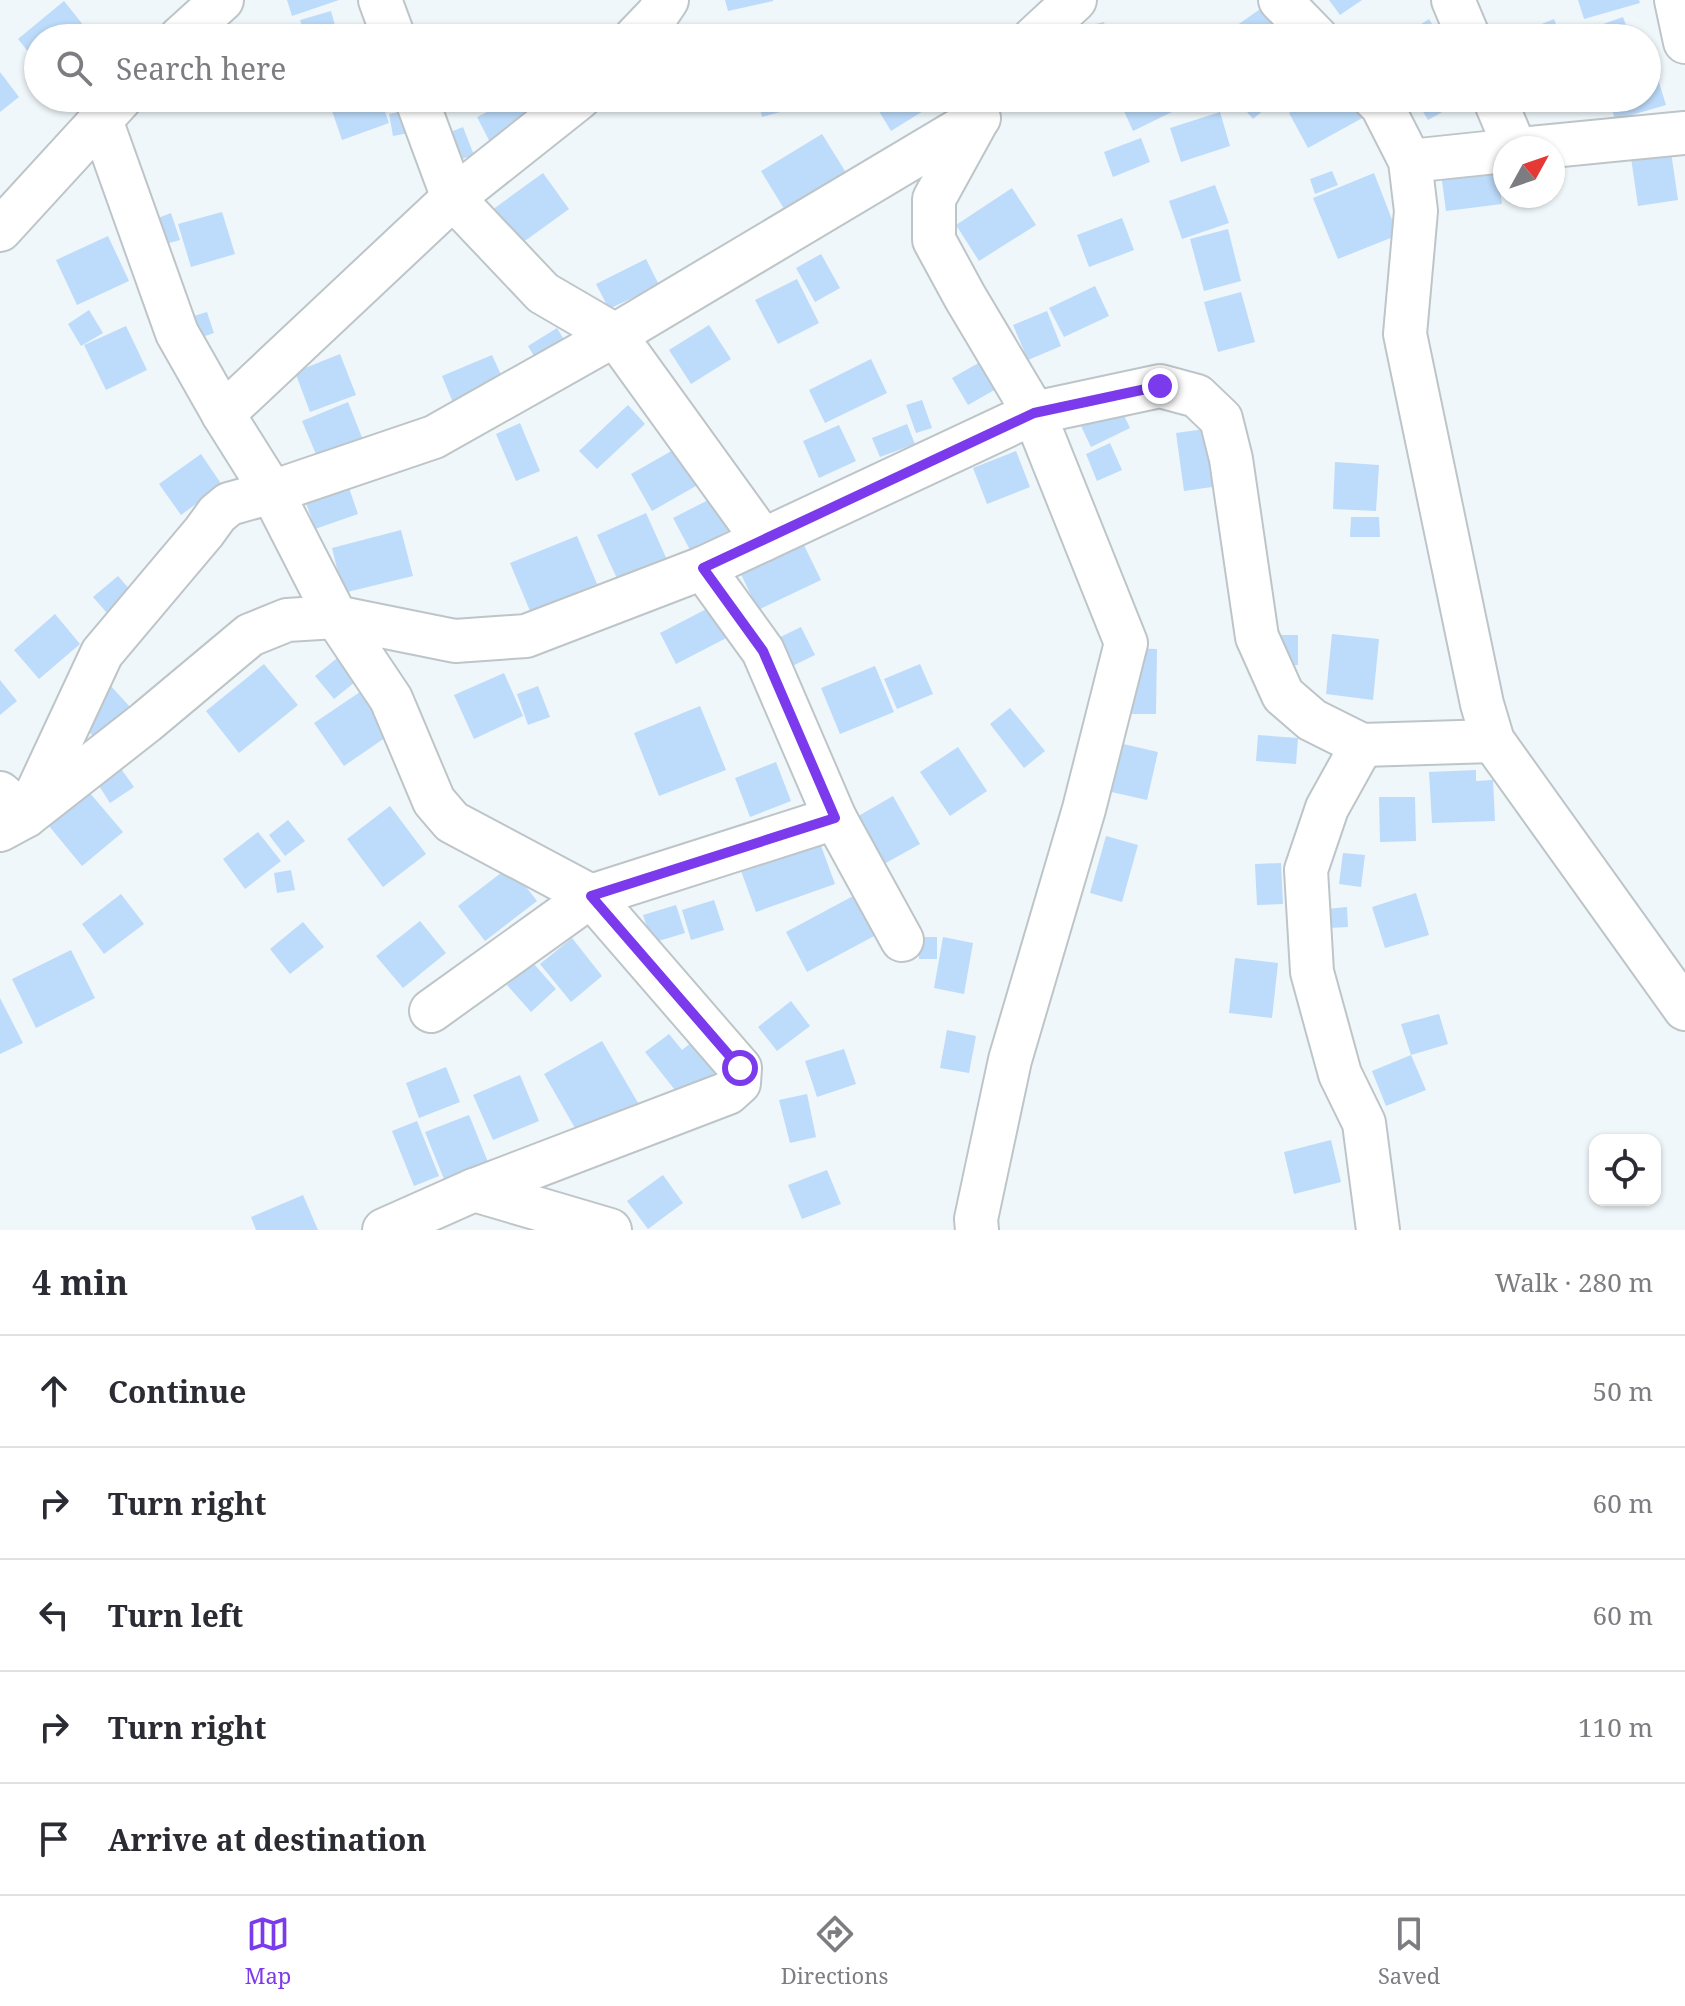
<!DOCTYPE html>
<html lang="en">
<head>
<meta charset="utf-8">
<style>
  body { margin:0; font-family:"Noto Serif",serif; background:#f7f7f7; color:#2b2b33 }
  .controls { position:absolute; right:24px; bottom:24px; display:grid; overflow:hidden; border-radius:16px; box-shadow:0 2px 6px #0004 }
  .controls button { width:72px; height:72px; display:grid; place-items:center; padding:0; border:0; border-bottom:2px solid #e1e1e2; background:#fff; color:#2b2b33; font:40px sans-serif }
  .compass { position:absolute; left:1493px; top:136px; width:72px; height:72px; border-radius:50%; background:#fff; box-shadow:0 2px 6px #0004; rotate:50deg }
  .stop { position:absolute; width:24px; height:24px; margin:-18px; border:6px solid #7c3aed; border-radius:50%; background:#fff }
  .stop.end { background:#7c3aed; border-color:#fff; box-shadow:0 2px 8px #0008 }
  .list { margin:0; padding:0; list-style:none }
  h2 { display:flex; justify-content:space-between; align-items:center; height:104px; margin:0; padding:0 32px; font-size:34px }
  h2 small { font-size:26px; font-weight:400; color:#7c7c81 }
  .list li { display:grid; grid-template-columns:52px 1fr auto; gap:24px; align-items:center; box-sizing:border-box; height:112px; padding:0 32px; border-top:2px solid #e1e1e2 }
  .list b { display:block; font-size:30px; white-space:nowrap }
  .list em { font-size:26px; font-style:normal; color:#7c7c81 }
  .icon { flex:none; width:44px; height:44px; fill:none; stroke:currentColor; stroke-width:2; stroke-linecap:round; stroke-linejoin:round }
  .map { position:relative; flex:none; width:1685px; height:1230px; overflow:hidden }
  .search { position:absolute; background:#fff; box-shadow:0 2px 6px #0004; left:24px; right:24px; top:24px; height:88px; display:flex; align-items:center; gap:20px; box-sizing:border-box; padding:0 28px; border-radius:44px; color:#7c7c81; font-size:30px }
  .sheet { height:664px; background:#fff }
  nav { display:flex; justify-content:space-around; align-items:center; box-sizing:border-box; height:112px; border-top:2px solid #e1e1e2; background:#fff; font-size:22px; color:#7c7c81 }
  nav a { display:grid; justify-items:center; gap:4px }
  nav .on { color:#7c3aed }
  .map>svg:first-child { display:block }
</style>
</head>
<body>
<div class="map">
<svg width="1685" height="1230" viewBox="0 0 1685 1230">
  <rect width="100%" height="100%" fill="#f0f7fa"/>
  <g fill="#bddbfa">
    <path d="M287,0H339L292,16Z"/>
    <path d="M725,0H773V1L728,11Z"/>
    <path d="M1329,0H1362L1340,15Z"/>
    <path d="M1578,0H1639L1640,3L1584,19Z"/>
    <path d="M64,1L92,36L90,38H38V64L18,39Z"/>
    <path d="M1266,5L1287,34L1281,38H1226L1223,35Z"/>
    <path d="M331,11L338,36L331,38H306L300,20Z"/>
    <path d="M1623,17L1631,38H1589L1586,30Z"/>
    <path d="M1429,19L1441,38H1400Z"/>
    <path d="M1554,19L1561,38H1506Z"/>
    <path d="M1104,22L1108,38H1055L1054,34Z"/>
    <path d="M789,28L793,38H760V37Z"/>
    <path d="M963,30L966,38H943Z"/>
    <path d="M1648,47L1666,105L1615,120L1609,98H1647Z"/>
    <path d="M0,72L19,97L0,112Z"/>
    <path d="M340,98H380L389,123L342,140L329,102Z"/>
    <path d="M515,98H518L532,125L492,146L477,117Z"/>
    <path d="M757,98H807L809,104L762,117Z"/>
    <path d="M871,98H944L891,131Z"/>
    <path d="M1118,98H1173L1178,109L1133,131Z"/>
    <path d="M1235,98H1278L1253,119Z"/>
    <path d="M1316,98H1356L1366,116L1308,148L1289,113Z"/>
    <path d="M1415,98H1467L1428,120Z"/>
    <path d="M1513,98H1546L1517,109Z"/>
    <path d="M409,110L414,132L393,136L389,114Z"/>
    <path d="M1220,112L1230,146L1181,162L1170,128Z"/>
    <path d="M463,127L474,155L453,162L443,135Z"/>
    <path d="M822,134L850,179L789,217L761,171Z"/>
    <path d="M1141,138L1150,162L1113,177L1104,152Z"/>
    <path d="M1670,145L1678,200L1638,206L1630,151Z"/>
    <path d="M1497,167L1502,204L1446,211L1441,174Z"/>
    <path d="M1332,171L1338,185L1315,194L1310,179Z"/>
    <path d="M543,173L569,209L511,251L485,215Z"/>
    <path d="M1374,173L1398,235L1338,259L1313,198Z"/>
    <path d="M1215,185L1229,223L1182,239L1169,201Z"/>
    <path d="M1012,188L1036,225L979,261L956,225Z"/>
    <path d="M222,212L235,254L191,267L178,224Z"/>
    <path d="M171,213L180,240L162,245L153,220Z"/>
    <path d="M1122,218L1134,250L1089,267L1077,235Z"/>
    <path d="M1228,229L1241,281L1204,291L1190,239Z"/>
    <path d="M108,236L129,281L77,305L56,260Z"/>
    <path d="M821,254L840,288L815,302L796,268Z"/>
    <path d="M646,259L659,285L609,309L596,284Z"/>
    <path d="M797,279L819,323L778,344L755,300Z"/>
    <path d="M1095,286L1109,316L1064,337L1049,308Z"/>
    <path d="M1241,292L1255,342L1218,352L1204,302Z"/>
    <path d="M89,310L103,333L81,346L68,324Z"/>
    <path d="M1047,311L1061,346L1028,360L1013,325Z"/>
    <path d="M207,312L214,333L190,341L184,319Z"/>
    <path d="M709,325L731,359L691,384L669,350Z"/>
    <path d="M126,326L147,370L106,390L84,345Z"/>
    <path d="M557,328L569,348L540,366L528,346Z"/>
    <path d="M340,354L356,395L310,412L295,372Z"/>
    <path d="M492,355L507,388L456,410L442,376Z"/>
    <path d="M989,357L1005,384L968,405L952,378Z"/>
    <path d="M871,359L887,393L825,423L809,390Z"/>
    <path d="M922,400L932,428L916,433L906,405Z"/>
    <path d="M348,402L363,440L318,459L302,421Z"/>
    <path d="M628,405L645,424L597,469L579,451Z"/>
    <path d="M1120,407L1130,428L1091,447L1081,426Z"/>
    <path d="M520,423L540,471L516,481L496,434Z"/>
    <path d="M907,424L915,444L880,457L872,438Z"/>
    <path d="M839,425L856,461L819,478L803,441Z"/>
    <path d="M1212,428L1219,486L1184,491L1176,433Z"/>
    <path d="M1110,443L1122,470L1097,481L1086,454Z"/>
    <path d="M682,445L703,482L652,511L631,474Z"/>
    <path d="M1016,451L1030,487L987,504L973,468Z"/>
    <path d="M201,454L222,485L181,515L159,484Z"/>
    <path d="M1335,462L1379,465L1376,511L1333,509Z"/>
    <path d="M349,488L358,514L315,529L306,503Z"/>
    <path d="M722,493L738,526L690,550L673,518Z"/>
    <path d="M646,513L668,562L620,585L597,535Z"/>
    <path d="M1351,517H1379L1380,537H1350Z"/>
    <path d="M401,530L413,576L343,593L332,548Z"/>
    <path d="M577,536L597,584L530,611L510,563Z"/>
    <path d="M801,539L821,580L758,610L738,568Z"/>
    <path d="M118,576L138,599L113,620L93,597Z"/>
    <path d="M720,602L736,633L676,664L660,633Z"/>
    <path d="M55,614L80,644L39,679L14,650Z"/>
    <path d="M801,627L815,655L784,670L770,642Z"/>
    <path d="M1332,634L1379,639L1373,700L1326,694Z"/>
    <rect x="1278" y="635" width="20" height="30"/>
    <path d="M1131,648L1157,649L1156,714H1130Z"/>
    <path d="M341,655L360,678L334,699L315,676Z"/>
    <path d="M264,664L298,705L239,753L206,711Z"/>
    <path d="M920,664L933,694L897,709L884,679Z"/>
    <path d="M875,666L894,712L840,734L821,688Z"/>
    <path d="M504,673L523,716L474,739L454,695Z"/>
    <path d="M0,680L17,701L0,715Z"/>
    <path d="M109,684L131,708L97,740L74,717Z"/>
    <path d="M538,686L550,717L528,725L517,694Z"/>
    <path d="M360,692L389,735L344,766L314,723Z"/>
    <path d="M700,706L726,770L659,796L634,733Z"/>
    <path d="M1010,708L1045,751L1024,768L990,724Z"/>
    <path d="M1258,735L1298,738L1296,764L1256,761Z"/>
    <path d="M1119,743L1158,752L1147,800L1107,791Z"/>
    <path d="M958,747L987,791L950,816L920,772Z"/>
    <path d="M776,762L791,801L750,817L735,778Z"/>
    <path d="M117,763L134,787L110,803L94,778Z"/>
    <path d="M1476,770V781L1493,780L1495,821L1432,823L1429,772Z"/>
    <path d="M89,792L123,832L82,866L49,826Z"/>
    <path d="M893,796L920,844L875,869L848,822Z"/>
    <path d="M1379,797H1415L1416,841L1380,842Z"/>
    <path d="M390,806L426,854L383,887L347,839Z"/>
    <path d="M288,820L305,841L285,856L269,835Z"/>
    <path d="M258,832L281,861L245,889L223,859Z"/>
    <path d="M1106,836L1138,845L1122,902L1090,893Z"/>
    <path d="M820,843L835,884L756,912L741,871Z"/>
    <path d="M1343,853L1365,855L1361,887L1339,884Z"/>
    <path d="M1281,863L1283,904L1257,905L1255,864Z"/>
    <path d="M510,866L537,901L485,941L458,906Z"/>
    <path d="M291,870L295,890L277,893L274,873Z"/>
    <path d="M1416,893L1429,935L1385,948L1372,907Z"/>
    <path d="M121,894L144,924L104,954L82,924Z"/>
    <path d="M855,895L876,935L807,972L786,932Z"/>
    <path d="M714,900L724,930L691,940L682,910Z"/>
    <path d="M676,905L685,933L652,943L643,915Z"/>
    <path d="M1347,907L1348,927L1329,928L1327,909Z"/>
    <path d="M420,921L446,953L403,988L376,956Z"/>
    <path d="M303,922L324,947L290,974L270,949Z"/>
    <rect x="919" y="937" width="18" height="22"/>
    <path d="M943,937L973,943L964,994L934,988Z"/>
    <path d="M572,938L602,976L571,1002L540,964Z"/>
    <path d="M71,950L95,998L36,1028L12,979Z"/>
    <path d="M1235,958L1278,963L1272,1018L1229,1013Z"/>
    <path d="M533,963L556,989L531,1012L507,985Z"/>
    <path d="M0,998L23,1043L0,1054Z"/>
    <path d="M791,1001L810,1026L777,1051L758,1027Z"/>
    <path d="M1439,1014L1448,1044L1411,1055L1401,1024Z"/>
    <path d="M947,1030L976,1036L969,1073L940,1068Z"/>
    <path d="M669,1034L682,1050L692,1042L716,1072L682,1099L645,1052Z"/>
    <path d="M602,1041L641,1108L583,1142L544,1074Z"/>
    <path d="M844,1049L856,1084L817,1097L805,1061Z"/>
    <path d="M1411,1055L1426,1090L1386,1106L1372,1071Z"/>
    <path d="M446,1067L460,1102L419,1118L406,1083Z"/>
    <path d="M520,1075L539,1121L493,1140L473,1095Z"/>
    <path d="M807,1094L816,1137L790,1143L779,1100Z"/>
    <path d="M469,1115L492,1172L448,1189L425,1132Z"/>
    <path d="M417,1121L439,1176L414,1186L392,1131Z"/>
    <path d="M1331,1140L1341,1182L1294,1194L1284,1152Z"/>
    <path d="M827,1170L841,1204L802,1219L788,1185Z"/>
    <path d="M663,1175L683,1203L648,1229L627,1201Z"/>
    <path d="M303,1195L318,1230H256L251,1217Z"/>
  </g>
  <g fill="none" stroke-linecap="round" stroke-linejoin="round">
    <defs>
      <g id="minor">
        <path d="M380,0L394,38"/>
        <path d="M1280,0L1317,38"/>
        <path d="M1453,0L1469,38"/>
        <path d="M1676,0L1685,42"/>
        <path d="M180,38L222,0"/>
        <path d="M635,38L657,15L667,0"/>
        <path d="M1034,38L1075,0"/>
        <path d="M416,98L453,198L543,293L615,335L763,540"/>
        <path d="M1374,98L1382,106L1410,161L1416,211L1405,334L1482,704L1493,741L1685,1009"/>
        <path d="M1494,98L1515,148"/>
        <path d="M101,120L177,333L223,414L272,492L336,617L391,699L434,801L452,822L591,896L740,1068L739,1083L728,1093L474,1190L384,1230"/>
        <path d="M1531,148L1685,133"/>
        <path d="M1410,161L1505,151"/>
        <path d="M0,230L121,98"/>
        <path d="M223,414L453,198L579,98"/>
        <path d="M703,568L763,651L835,818L902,940"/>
        <path d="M1362,745L1327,808L1306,870L1312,972L1340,1074L1364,1123L1378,1230"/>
        <path d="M0,793L26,816L102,653L204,532L217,514L229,504L272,492L434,437L615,335L979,118"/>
        <path d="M0,830L26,816L146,722L250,635L287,620L336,617L455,641L526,636L703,568L1034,413L1160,386L1197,396L1221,419L1231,459L1257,637L1283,695L1312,720L1362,745L1493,741"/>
        <path d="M431,1011L591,896L835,818"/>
        <path d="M474,1190L610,1230"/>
        <path d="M977,1230L976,1219L1010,1060L1084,809L1126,643L1034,413L965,297L934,240V199L978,119"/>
      </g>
    </defs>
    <use href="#minor" stroke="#bec5c8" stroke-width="46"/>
    <use href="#minor" stroke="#fff" stroke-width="42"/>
  </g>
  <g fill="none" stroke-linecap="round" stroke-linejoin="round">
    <path stroke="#7c3aed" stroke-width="10" d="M740,1068L591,896L835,818L763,651L703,568L1034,413L1160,386"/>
  </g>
</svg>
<div class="controls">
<button><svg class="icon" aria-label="locate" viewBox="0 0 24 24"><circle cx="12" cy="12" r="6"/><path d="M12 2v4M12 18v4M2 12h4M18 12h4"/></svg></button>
</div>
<svg class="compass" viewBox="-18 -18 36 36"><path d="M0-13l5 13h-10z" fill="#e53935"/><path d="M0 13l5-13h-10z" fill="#7c7c81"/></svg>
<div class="stop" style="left:740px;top:1068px"></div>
<div class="stop end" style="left:1160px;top:386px"></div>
<div class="search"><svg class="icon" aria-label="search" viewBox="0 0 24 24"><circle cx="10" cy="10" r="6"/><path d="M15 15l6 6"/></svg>Search here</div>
</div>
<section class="sheet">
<h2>4 min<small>Walk · 280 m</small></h2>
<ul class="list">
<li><svg class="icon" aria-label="ahead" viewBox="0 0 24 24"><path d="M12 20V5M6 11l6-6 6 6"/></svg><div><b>Continue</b></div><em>50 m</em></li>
<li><svg class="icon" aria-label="right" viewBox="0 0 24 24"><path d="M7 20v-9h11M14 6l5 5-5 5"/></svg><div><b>Turn right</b></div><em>60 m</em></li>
<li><svg class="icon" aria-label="left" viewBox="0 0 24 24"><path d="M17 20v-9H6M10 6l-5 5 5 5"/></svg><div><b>Turn left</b></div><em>60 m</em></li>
<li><svg class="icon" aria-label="right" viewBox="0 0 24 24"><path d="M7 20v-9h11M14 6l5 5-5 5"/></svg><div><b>Turn right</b></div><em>110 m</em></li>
<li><svg class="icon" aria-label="arrive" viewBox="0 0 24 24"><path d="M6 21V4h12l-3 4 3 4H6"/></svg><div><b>Arrive at destination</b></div></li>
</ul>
</section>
<nav>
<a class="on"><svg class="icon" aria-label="map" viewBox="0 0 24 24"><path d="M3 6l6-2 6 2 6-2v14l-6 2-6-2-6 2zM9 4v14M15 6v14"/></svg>Map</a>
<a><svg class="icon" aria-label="directions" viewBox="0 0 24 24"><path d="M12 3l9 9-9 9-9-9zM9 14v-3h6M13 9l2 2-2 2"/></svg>Directions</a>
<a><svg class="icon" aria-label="saved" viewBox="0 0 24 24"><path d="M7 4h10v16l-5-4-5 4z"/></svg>Saved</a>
</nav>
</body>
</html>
